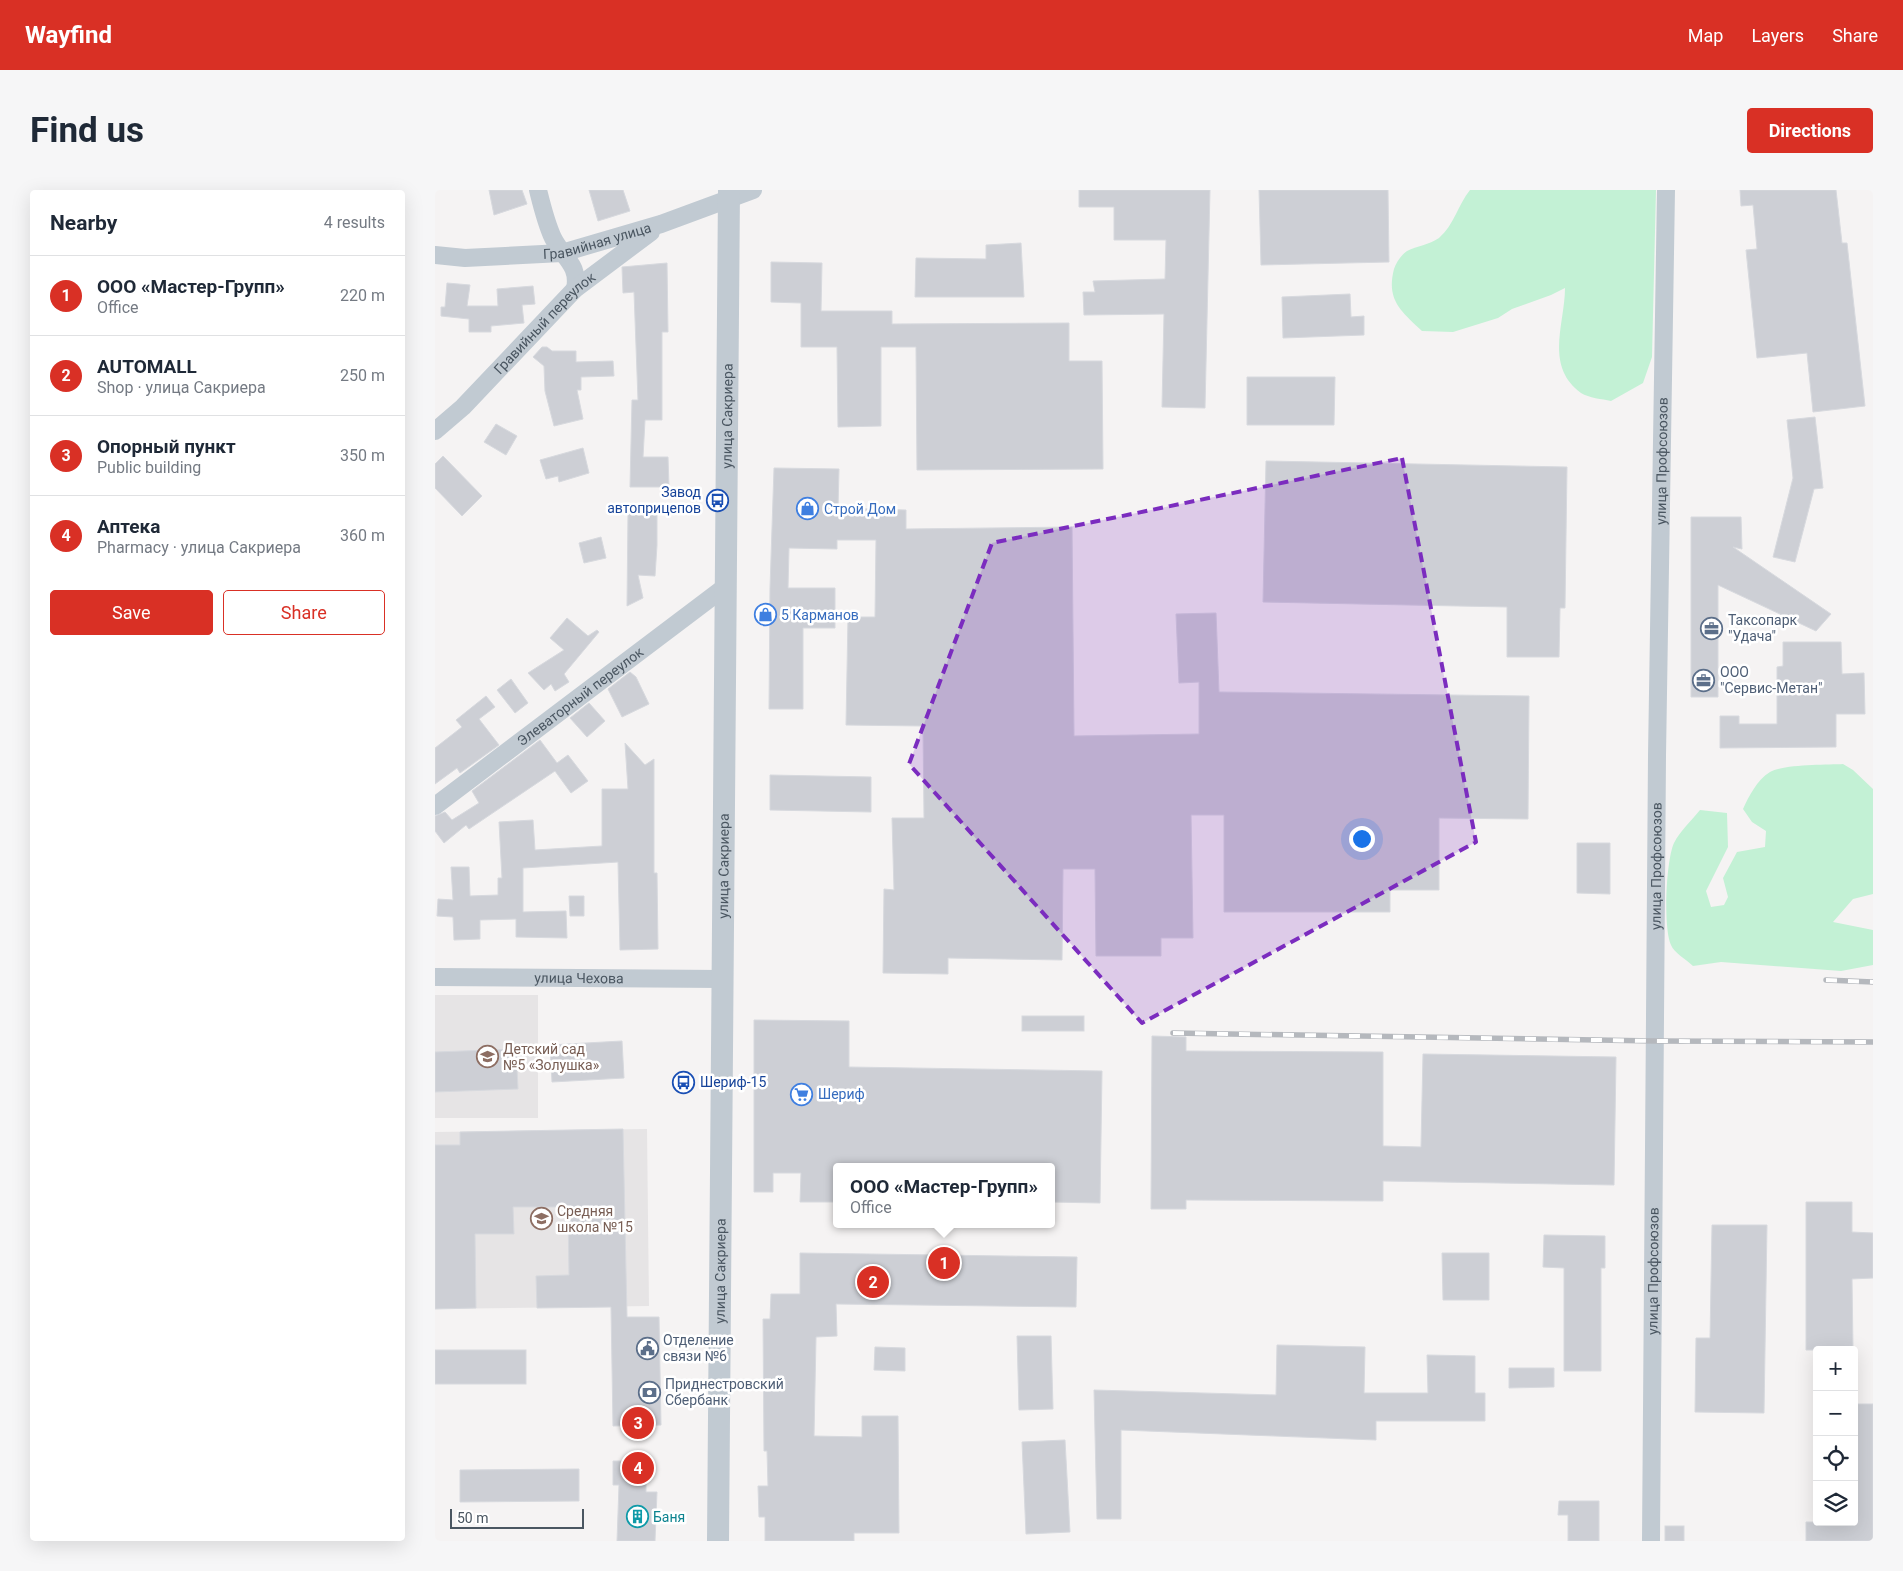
<!DOCTYPE html>
<html lang="en">
<head>
<meta charset="utf-8">
<style>
  body { margin:0; font-family:Roboto,sans-serif; background:#f6f6f7; color:#1f2937 }
  .controls { position:absolute; right:15px; bottom:15px; display:grid; overflow:hidden; border-radius:5px; box-shadow:0 5px 20px #0002 }
  .controls button { width:45px; height:45px; display:grid; place-items:center; padding:0; border:0; border-bottom:1px solid #e0e1e3; background:#fff; color:#1f2937; font:25px sans-serif }
  .scale { position:absolute; left:15px; bottom:12px; width:134px; box-sizing:border-box; padding-left:5px; border:2px solid #4a5661; border-top:0; font-size:14px; line-height:18px; white-space:nowrap; color:#4a5661; -webkit-text-stroke:4px #fff; paint-order:stroke }
  .you { position:absolute; left:926px; top:648px; width:18px; height:18px; margin:-12px; border:4px solid #fff; border-radius:50%; background:#1a73e8; box-shadow:0 0 0 8px #1a73e833 }
  .badge { display:grid; place-items:center; width:32px; height:32px; border-radius:50%; background:#d93025; color:#fff; font-size:16px; font-weight:700 }
  .pin { position:absolute; translate:-50% -50%; border:2px solid #fff; box-shadow:0 1px 5px #0006 }
  .popup { position:absolute; left:398px; top:973px; width:222px; height:65px; box-sizing:border-box; display:grid; place-content:center; border-radius:5px; background:#fff; filter:drop-shadow(0 1px 4px #0005); font-size:16px; white-space:nowrap; color:#747a83 }
  .popup b { font-size:19px; color:#1f2937 }
  .popup::after { content:''; position:absolute; left:50%; top:100%; margin-left:-10px; border:10px solid transparent; border-top-color:#fff }
  .list { margin:0; padding:0; list-style:none }
  h2 { display:flex; justify-content:space-between; align-items:center; height:65px; margin:0; padding:0 20px; font-size:21px }
  h2 small { font-size:16px; font-weight:400; color:#747a83 }
  .list li { display:grid; grid-template-columns:32px 1fr auto; gap:15px; align-items:center; box-sizing:border-box; height:80px; padding:0 20px; border-top:1px solid #e0e1e3 }
  .list b { display:block; font-size:19px; white-space:nowrap }
  .list p { margin:0; font-size:16px; white-space:nowrap; color:#747a83 }
  .list em { font-size:16px; font-style:normal; color:#747a83 }
  .actions { display:flex; gap:10px; padding:15px 20px }
  .actions a { flex:1; padding:11px 0; border:1px solid #d93025; border-radius:5px; text-align:center; font-size:18px; color:#d93025 }
  .actions .main { background:#d93025; color:#fff }
  .icon { flex:none; width:28px; height:28px; fill:none; stroke:currentColor; stroke-width:2; stroke-linecap:round; stroke-linejoin:round }
  .map { position:relative; flex:none; width:1438px; height:1351px; overflow:hidden; border-radius:5px }
  header { display:flex; align-items:center; gap:30px; box-sizing:border-box; height:70px; padding:0 25px; background:#d93025; color:#fff }
  header strong { font-size:24px }
  nav { display:flex; gap:28px; margin-inline-start:auto; font-size:18px }
  .intro { display:flex; align-items:center; justify-content:space-between; box-sizing:border-box; height:120px; padding:0 30px }
  h1 { margin:0; font-size:35px }
  .button { padding:12px 22px; border-radius:5px; background:#d93025; color:#fff; font-size:18px; font-weight:700 }
  main { display:flex; gap:30px; padding:0 30px }
  aside { flex:1; background:#fff; border-radius:5px; box-shadow:0 5px 20px #0002 }
  .map>svg:first-child { display:block }
</style>
</head>
<body>
<header>
<strong>Wayfind</strong>
<nav><a>Map</a><a>Layers</a><a>Share</a></nav>
</header>
<div class="intro"><h1>Find us</h1><a class="button">Directions</a></div>
<main>
<aside>
<h2>Nearby<small>4 results</small></h2>
<ul class="list">
<li><span class="badge">1</span><div><b>ООО «Мастер-Групп»</b><p>Office</p></div><em>220 m</em></li>
<li><span class="badge">2</span><div><b>AUTOMALL</b><p>Shop · улица Сакриера</p></div><em>250 m</em></li>
<li><span class="badge">3</span><div><b>Опорный пункт</b><p>Public building</p></div><em>350 m</em></li>
<li><span class="badge">4</span><div><b>Аптека</b><p>Pharmacy · улица Сакриера</p></div><em>360 m</em></li>
</ul>
<div class="actions"><a class="main">Save</a><a>Share</a></div>
</aside>
<div class="map">
<svg width="1438" height="1351" viewBox="0 0 1438 1351">
  <rect width="100%" height="100%" fill="#f5f3f3"/>
  <g fill="#e6e4e5">
    <rect x="0" y="805" width="103" height="123"/>
    <path d="M212,939L214,1116L0,1119V942Z"/>
  </g>
  <g fill="#c3f1d5">
    <path d="M1035,0H1221L1217,167L1208,193L1176,211C1167,209 1154,208 1146,203C1109,176 1130,134 1130,98L1116,105L1077,119L1063,128L1018,142L987,141C966,121 951,110 959,79C961,73 966,65 972,61C982,56 994,55 1004,48C1019,35 1023,15 1035,0Z"/>
    <path d="M1408,574L1418,580L1438,599V704L1418,709L1398,732L1438,740V775L1406,781L1286,772L1258,776C1252,770 1239,763 1236,755C1228,738 1231,670 1239,653C1245,641 1257,630 1265,620L1292,623L1293,657L1271,701L1276,717L1289,715L1293,707L1288,688L1302,662L1330,657L1331,641L1317,632L1308,619C1314,606 1322,590 1335,582C1349,574 1391,575 1408,574Z"/>
  </g>
  <g fill="#cdcfd5" stroke="#d7d9de">
    <path d="M54,0H87L92,14L59,25Z"/>
    <path d="M154,0H188L195,21L163,31Z"/>
    <path d="M644,0H775L770,218L727,217L729,124L649,125L648,102H660L658,91L730,89L731,50H679V17H644Z"/>
    <path d="M824,0H953L954,72L826,75Z"/>
    <path d="M1305,0H1401L1407,53H1412L1430,216L1378,222L1372,163L1322,168L1311,60L1322,59L1318,15L1306,16Z"/>
    <path d="M586,53L589,107H480L481,68L551,69V55Z"/>
    <path d="M336,72L387,73L386,121H457V134L634,133V171H667L668,279L482,280L481,157H446V236L403,237L402,157H366V113L336,112Z"/>
    <path d="M232,73L233,142H227V230H210L208,267H233L234,297H195L197,210H203L199,102L188,103L187,77Z"/>
    <path d="M12,93L35,95L32,116H63L62,99L98,96L100,114L87,115L89,133L56,136V142H34V129L6,126V117H10Z"/>
    <path d="M915,104L916,127L929,126V145L848,148L847,107Z"/>
    <path d="M107,157H112L117,161H141V172L178,171L179,186L146,187V200H142L148,229L119,236L110,201L109,176L98,167Z"/>
    <path d="M812,187H900L899,235H812Z"/>
    <path d="M1380,227L1388,298L1379,299L1360,372L1338,367L1358,288L1352,230Z"/>
    <path d="M61,234L82,246L71,265L49,252Z"/>
    <path d="M148,258L154,283L124,292L123,286L111,289L105,270Z"/>
    <path d="M8,266L47,306L27,326L0,298V274Z"/>
    <path d="M831,271L1132,277L1130,418H1125L1124,467H1072V417L828,412Z"/>
    <path d="M339,278L404,279L403,318L471,320V339L637,337L639,546L764,544V492L744,493L741,424L781,423L784,502L1094,506L1093,629L1004,628V700H955V722H789V625H756L758,748H726V766H661L660,679H628L627,770L513,768V784L448,783L449,699L459,700L457,628H489L488,536L411,535L413,427H440L441,350H402V359L354,358L353,398H400V438H368V519H334L335,398Z"/>
    <path d="M193,323L222,324V355L220,386L203,385L208,408L192,416Z"/>
    <path d="M1256,327H1306L1307,359L1298,357L1396,424L1381,441L1283,395V507H1256Z"/>
    <path d="M166,347L171,368L149,373L144,353Z"/>
    <path d="M132,428L153,446L162,440L164,442L129,484L134,492L120,501L116,494L109,500L93,483L129,460L115,448Z"/>
    <path d="M1348,452H1406L1407,484L1429,483L1430,524H1401V557L1285,558V526H1304V534H1342V477L1348,476Z"/>
    <path d="M195,482L201,487L214,514L187,527L173,499Z"/>
    <path d="M76,489L93,513L80,523L62,500Z"/>
    <path d="M51,506L60,517L44,529L64,555L25,583L22,578L0,594V558L27,537L21,530Z"/>
    <path d="M154,513L170,531L152,547L135,528Z"/>
    <path d="M105,550L122,573L133,565L153,591L136,603L120,581L34,639L31,635L9,653L0,641V626L10,622L17,630L44,613L37,601Z"/>
    <path d="M190,553L210,575L219,569V683H222L223,759L185,760L183,672L88,678V722L131,721L132,748L81,747V729L45,730V749L19,750L18,727L2,726L3,709L18,710L16,677H34L35,706L63,705V688H67L64,632L98,630L100,660L167,656V599H193Z"/>
    <path d="M335,585L436,587V622L335,620Z"/>
    <path d="M1142,653H1175V704L1142,703Z"/>
    <path d="M134,706H149V726H135Z"/>
    <rect x="587" y="826" width="62" height="15"/>
    <path d="M319,830L414,831V877L667,881L665,1013L616,1012V977H402V1012H365L366,983H338V1002H319Z"/>
    <path d="M717,846L751,847V861L948,862V956L986,957L988,864L1181,867L1179,995L948,991V1011L751,1010V1019H716Z"/>
    <path d="M187,851L189,888L117,892L115,855Z"/>
    <path d="M81,859L83,899L0,902V862Z"/>
    <path d="M188,939L192,1127H224L226,1235L178,1236L176,1117L102,1118L101,1086L134,1085L133,1017H78L79,1044H40L41,1118L0,1119V955H25V942Z"/>
    <path d="M1371,1012H1417V1042L1438,1043V1088L1417,1089L1418,1160H1371Z"/>
    <path d="M1277,1035H1332L1329,1223L1260,1222L1261,1148H1275Z"/>
    <path d="M1109,1045L1170,1046V1078H1166V1181H1129V1078L1108,1077Z"/>
    <path d="M365,1063L642,1067L641,1117L401,1114L402,1146L381,1147L379,1246L427,1247V1226H463L464,1343H419V1351H330V1327H324L323,1296H333L332,1261H329L328,1129H335L336,1104H365Z"/>
    <path d="M1007,1063H1054V1110H1008Z"/>
    <path d="M582,1146H616L618,1219L584,1220Z"/>
    <path d="M842,1155L930,1157L929,1203H993L992,1165L1040,1166V1203H1050V1231H941V1250L686,1240V1329H662L659,1200L841,1205Z"/>
    <path d="M440,1157L470,1158V1181L439,1180Z"/>
    <rect x="0" y="1160" width="91" height="34"/>
    <path d="M1074,1178H1119V1197L1074,1198Z"/>
    <path d="M1419,1214H1438V1351H1371V1332H1419Z"/>
    <path d="M630,1250L635,1342L591,1344L587,1252Z"/>
    <path d="M178,1271H211V1302H222L220,1351H182L184,1295H178Z"/>
    <path d="M144,1279V1311L25,1312V1280Z"/>
    <path d="M1124,1311H1164V1351H1133V1325H1123Z"/>
    <rect x="1230" y="1336" width="19" height="15"/>
  </g>
  <g fill="none" stroke-linecap="round" stroke-linejoin="round">
    <g stroke="#c1cad2" stroke-width="18">
      <path d="M103,0C107,16 111,33 118,48C128,68 145,75 140,99"/>
      <path id="s1" d="M0,65L30,68L127,63L226,34L318,0"/>
      <path id="s2" d="M0,241L28,217L140,99L216,42"/>
      <path id="s3" d="M0,616L290,397"/>
      <path id="s4" d="M0,787L287,789"/>
      <path id="s5" d="M1216,1351L1222,566L1231,0"/>
    </g>
    <path stroke="#c1cad2" stroke-width="22" id="s6" d="M283,1351L294,0"/>
    <defs>
      <g id="rail">
        <path d="M1391,790L1438,792"/>
        <path d="M738,843L1220,851L1438,852"/>
      </g>
    </defs>
    <use href="#rail" stroke="#b5b8bd" stroke-width="5.5"/>
    <use href="#rail" stroke="#fff" stroke-width="4" stroke-dasharray="11" stroke-linecap="butt"/>
  </g>
  <path fill="#7b2cbf" fill-opacity="0.2" stroke="#7b2cbf" stroke-width="4" stroke-dasharray="10 6" stroke-linejoin="round" d="M967,268L1041,652L707,833L474,574L557,353Z"/>
  <defs>
    <symbol id="bus-ring" viewBox="-11 -11 22 22"><circle r="9.5" fill="#fff" stroke="#1a4fb4" stroke-width="1.5"/><path d="M-5-6H5V4H4V6H2V4H-2V6H-4V4H-5ZM-3.5-4V0h7V-4ZM-3.5 1.2v1.5H-2V1.2ZM2 1.2v1.5H3.5V1.2Z" fill="#1a4fb4"/></symbol>
    <symbol id="shop-ring" viewBox="-11 -11 22 22"><circle r="9.5" fill="#fff" stroke="#3f7fe0" stroke-width="1.5"/><path d="M-5-2.5h2.3a2.7 3.5 0 0 1 5.4 0H5L5.5 6h-11ZM-1.5-2.5h3a1.5 2.3 0 0 0-3 0Z" fill="#3f7fe0"/></symbol>
    <symbol id="office-ring" viewBox="-11 -11 22 22"><circle r="9.5" fill="#fff" stroke="#5c6f8a" stroke-width="1.5"/><path d="M-6-3h4V-5.5h4V-3h4V5H-6ZM-1-4.5V-3h2v-1.5ZM-6 0V1H6V0Z" fill="#5c6f8a"/></symbol>
    <symbol id="school-ring" viewBox="-11 -11 22 22"><circle r="9.5" fill="#fff" stroke="#8d6e63" stroke-width="1.5"/><path d="M0-5L7-2L0 1L-7-2ZM-4 1L0 2.5L4 1V4Q0 6-4 4Z" fill="#8d6e63"/></symbol>
    <symbol id="supermarket-ring" viewBox="-11 -11 22 22"><circle r="9.5" fill="#fff" stroke="#3f7fe0" stroke-width="1.5"/><path d="M-6-5.5h2.5l.6 2H6L4.5 2H-2.5L-4.4-4H-6ZM-1.5 3.2a1.3 1.3 0 1 0 .1 0ZM3 3.2a1.3 1.3 0 1 0 .1 0Z" fill="#3f7fe0"/></symbol>
    <symbol id="civic-ring" viewBox="-11 -11 22 22"><circle r="9.5" fill="#fff" stroke="#5c6f8a" stroke-width="1.5"/><path d="M-.6-6.5H3V-4.5H.6V-3L4-1V1h2V6H-6V1h2V-1L-.6-3ZM-1.2 2.5V6h2.4V2.5Z" fill="#5c6f8a"/></symbol>
    <symbol id="bank-ring" viewBox="-11 -11 22 22"><circle r="9.5" fill="#fff" stroke="#5c6f8a" stroke-width="1.5"/><path d="M-6-4H6V4H-6ZM0-2.3a2.3 2.3 0 1 0 0 4.6a2.3 2.3 0 1 0 0-4.6Z" fill="#5c6f8a"/></symbol>
    <symbol id="building-ring" viewBox="-11 -11 22 22"><circle r="9.5" fill="#fff" stroke="#0f9aa8" stroke-width="1.5"/><path d="M-4-6H4V6H1V3H-1V6H-4ZM-2.5-4.3h1.7v1.8h-1.7ZM.8-4.3h1.7v1.8H.8ZM-2.5-1h1.7V.8h-1.7ZM.8-1h1.7V.8H.8Z" fill="#0f9aa8"/></symbol>
  </defs>
  <g fill-rule="evenodd">
    <use href="#bus-ring" x="270" y="298" width="25" height="25"/>
    <use href="#shop-ring" x="360" y="306" width="25" height="25"/>
    <use href="#shop-ring" x="318" y="412" width="25" height="25"/>
    <use href="#office-ring" x="1264" y="426" width="25" height="25"/>
    <use href="#office-ring" x="1256" y="478" width="25" height="25"/>
    <use href="#school-ring" x="40" y="854" width="25" height="25"/>
    <use href="#bus-ring" x="236" y="880" width="25" height="25"/>
    <use href="#supermarket-ring" x="354" y="892" width="25" height="25"/>
    <use href="#school-ring" x="94" y="1016" width="25" height="25"/>
    <use href="#civic-ring" x="200" y="1146" width="25" height="25"/>
    <use href="#bank-ring" x="202" y="1190" width="25" height="25"/>
    <use href="#building-ring" x="190" y="1314" width="25" height="25"/>
  </g>
  <g text-anchor="middle" dominant-baseline="central" stroke-width="5" stroke-linejoin="round" paint-order="stroke">
    <g font-size="14" fill="#4a5661" stroke="#fff">
      <text stroke="none"><textPath href="#s1" startOffset="164">Гравийная улица</textPath></text>
      <text stroke="none"><textPath href="#s2" startOffset="154">Гравийный переулок</textPath></text>
      <text stroke="none"><textPath href="#s6" startOffset="1125">улица Сакриера</textPath></text>
      <text stroke="none"><textPath href="#s5" startOffset="1080">улица Профсоюзов</textPath></text>
      <text stroke="none"><textPath href="#s3" startOffset="182">Элеваторный переулок</textPath></text>
      <text stroke="none"><textPath href="#s6" startOffset="675">улица Сакриера</textPath></text>
      <text stroke="none"><textPath href="#s5" startOffset="675">улица Профсоюзов</textPath></text>
      <text stroke="none"><textPath href="#s4" startOffset="144">улица Чехова</textPath></text>
      <text stroke="none"><textPath href="#s6" startOffset="270">улица Сакриера</textPath></text>
      <text stroke="none"><textPath href="#s5" startOffset="270">улица Профсоюзов</textPath></text>
    </g>
    <g font-size="14" fill="#164399" stroke="#fff" text-anchor="end">
      <text x="266" y="302">Завод<tspan x="266" dy="16">автоприцепов</tspan></text>
      <text x="265" y="892" text-anchor="start">Шериф-15</text>
    </g>
    <g font-size="14" fill="#366cbe" stroke="#fff" text-anchor="start">
      <text x="389" y="319">Строй Дом</text>
      <text x="346" y="425">5 Карманов</text>
      <text x="383" y="904">Шериф</text>
    </g>
    <g font-size="14" fill="#4e5e75" stroke="#fff" text-anchor="start">
      <text x="1293" y="430">Таксопарк<tspan x="1293" dy="16">"Удача"</tspan></text>
      <text x="1285" y="482">ООО<tspan x="1285" dy="16">"Сервис-Метан"</tspan></text>
      <text x="228" y="1150">Отделение<tspan x="228" dy="16">связи №6</tspan></text>
      <text x="230" y="1194">Приднестровский<tspan x="230" dy="16">Сбербанк</tspan></text>
    </g>
    <g font-size="14" fill="#785e54" stroke="#fff" text-anchor="start">
      <text x="68" y="859">Детский сад<tspan x="68" dy="16">№5 «Золушка»</tspan></text>
      <text x="122" y="1021">Средняя<tspan x="122" dy="16">школа №15</tspan></text>
    </g>
    <g font-size="14" fill="#0d838f" stroke="#fff" text-anchor="start">
      <text x="218" y="1327">Баня</text>
    </g>
  </g>
</svg>
<div class="controls">
<button>+</button>
<button>−</button>
<button><svg class="icon" aria-label="locate" viewBox="0 0 24 24"><circle cx="12" cy="12" r="6"/><path d="M12 2v4M12 18v4M2 12h4M18 12h4"/></svg></button>
<button><svg class="icon" aria-label="layers" viewBox="0 0 24 24"><path d="M12 4l9 5-9 5-9-5zM3 14l9 5 9-5"/></svg></button>
</div>
<div class="scale">50 m</div>
<div class="you"></div>
<div class="pin badge" style="left:509px;top:1073px">1</div>
<div class="popup"><b>ООО «Мастер-Групп»</b>Office</div>
<div class="pin badge" style="left:438px;top:1092px">2</div>
<div class="pin badge" style="left:203px;top:1233px">3</div>
<div class="pin badge" style="left:203px;top:1278px">4</div>
</div>
</main>
</body>
</html>
